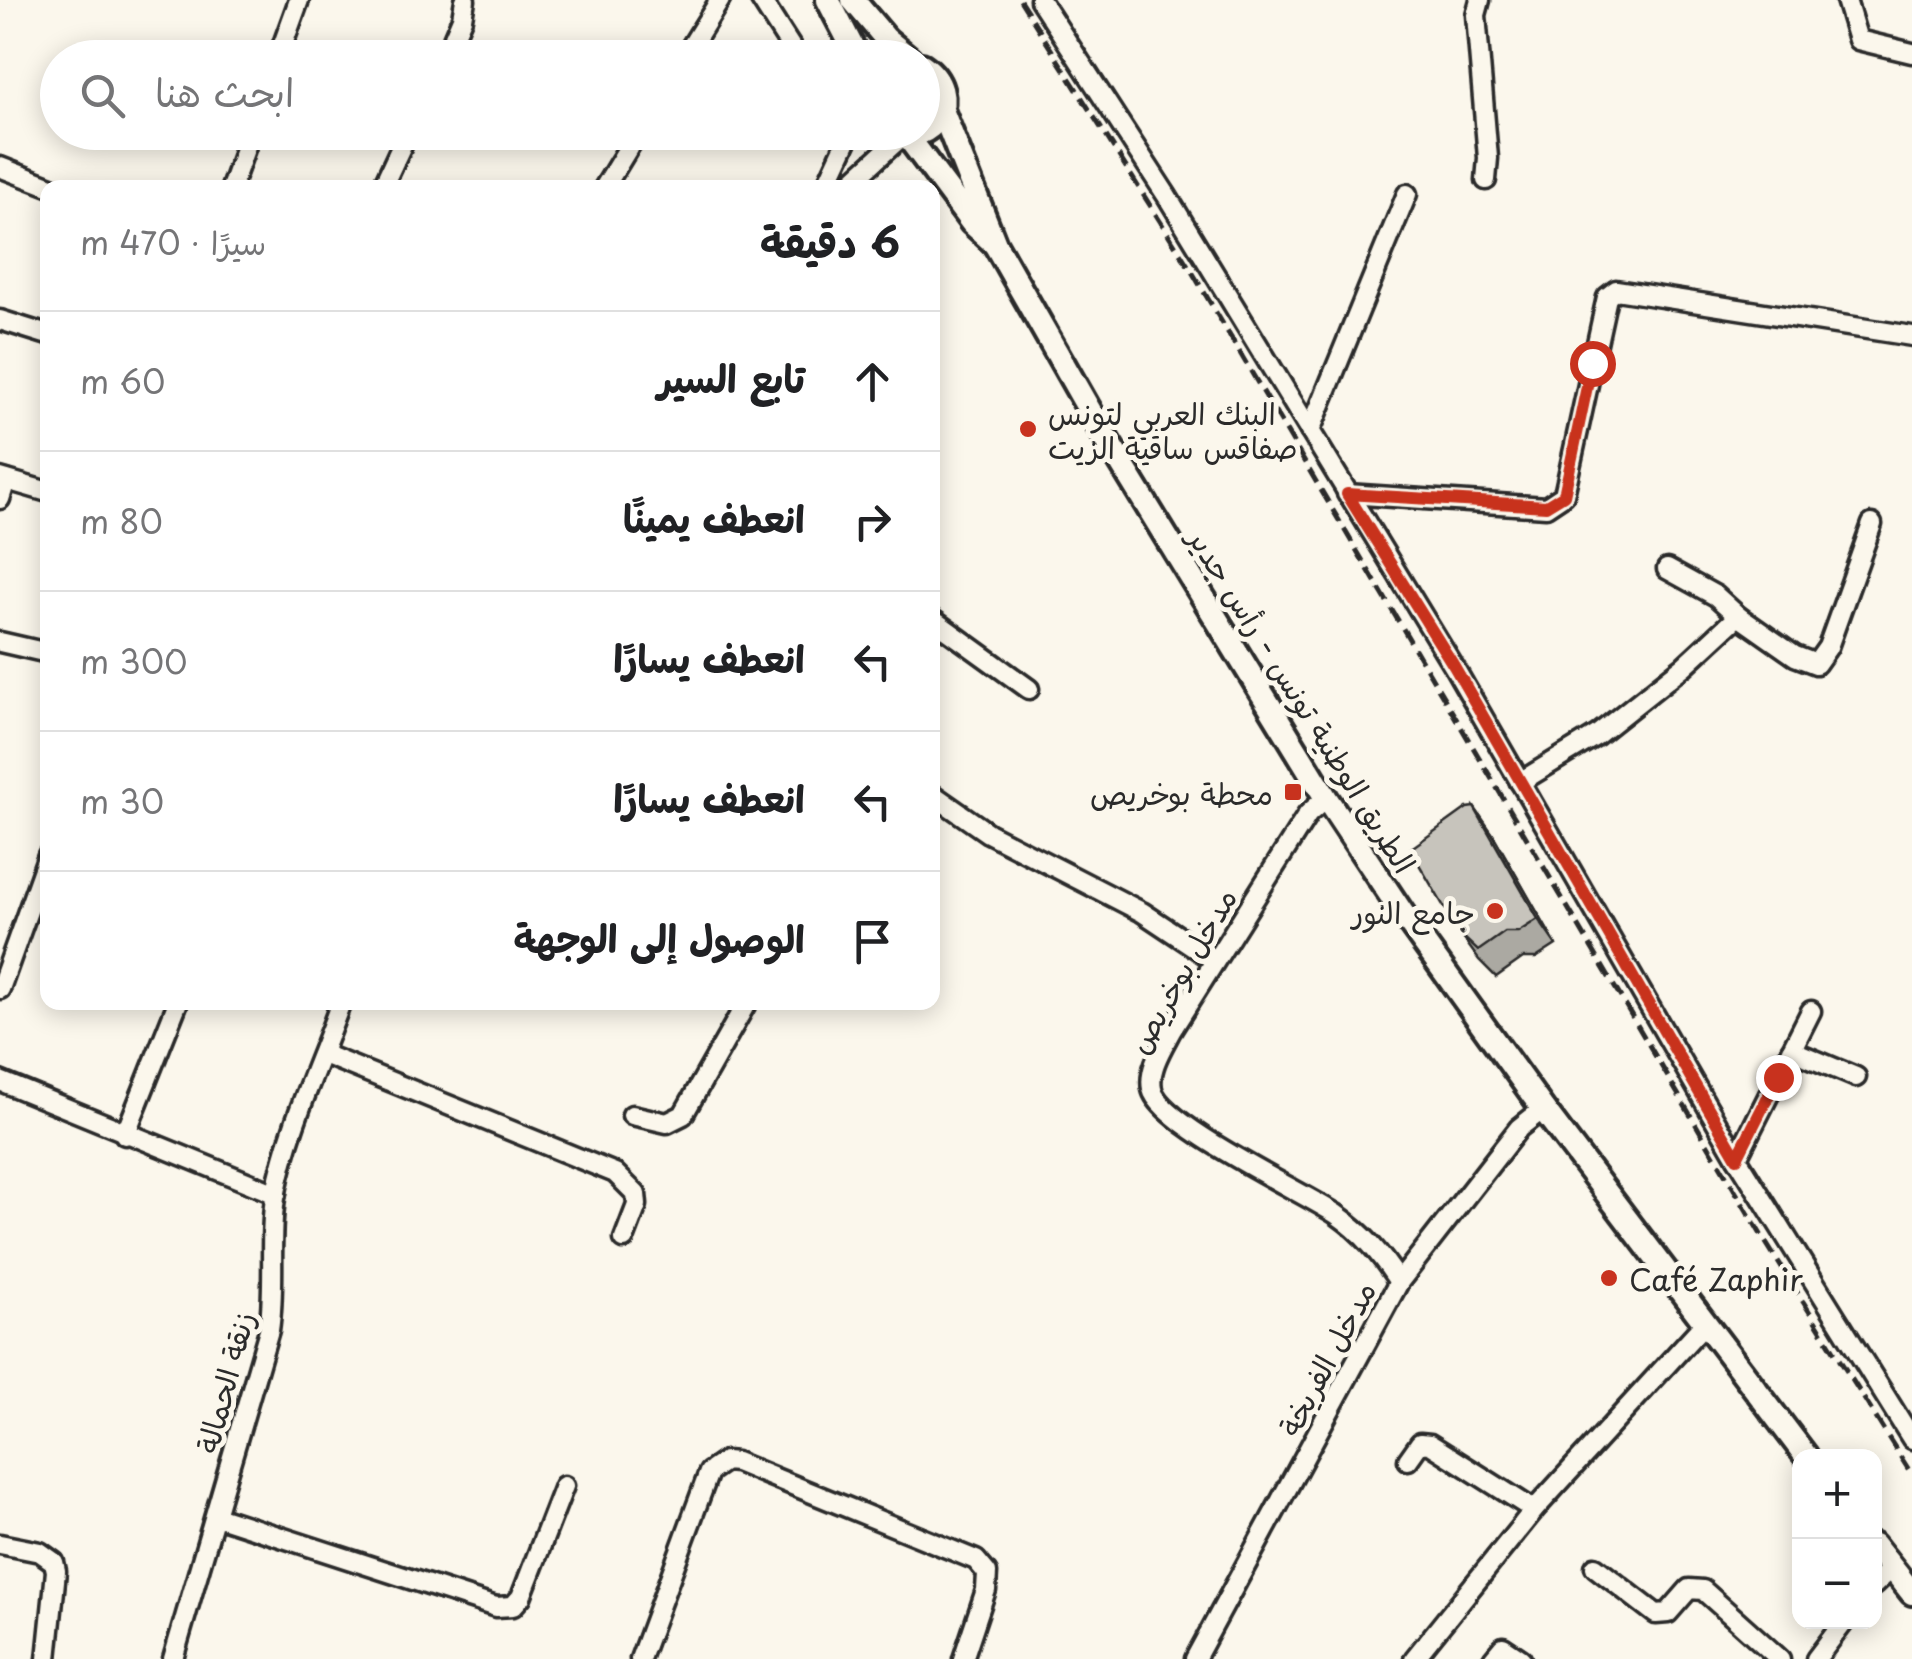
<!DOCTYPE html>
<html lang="ar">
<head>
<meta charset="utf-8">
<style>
  body { margin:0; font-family:"Playpen Sans","Playpen Sans Arabic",sans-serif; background:#f6f6f6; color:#202124; direction:rtl }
  .controls { position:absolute; right:30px; bottom:30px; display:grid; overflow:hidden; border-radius:20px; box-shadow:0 5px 25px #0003 }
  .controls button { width:90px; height:90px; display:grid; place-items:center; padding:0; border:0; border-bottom:2px solid #e0e0e0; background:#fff; color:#202124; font:50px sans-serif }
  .stop { position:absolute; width:30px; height:30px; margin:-22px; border:8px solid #c8321e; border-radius:50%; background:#fff }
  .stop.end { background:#c8321e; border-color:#fff; box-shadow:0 2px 10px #0008 }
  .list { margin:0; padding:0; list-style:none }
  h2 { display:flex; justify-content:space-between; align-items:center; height:130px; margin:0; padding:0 40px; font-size:42px }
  h2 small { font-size:32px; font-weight:400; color:#757577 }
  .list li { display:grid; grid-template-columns:65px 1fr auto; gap:30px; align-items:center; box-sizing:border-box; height:140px; padding:0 40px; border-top:2px solid #e0e0e0 }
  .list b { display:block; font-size:38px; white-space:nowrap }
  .list em { font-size:32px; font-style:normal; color:#757577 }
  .icon { flex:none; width:55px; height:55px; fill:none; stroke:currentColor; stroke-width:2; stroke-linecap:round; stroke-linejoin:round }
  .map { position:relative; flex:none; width:1912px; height:1659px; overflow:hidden; direction:ltr }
  .search { position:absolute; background:#fff; box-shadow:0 5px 25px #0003; left:40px; top:40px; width:900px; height:110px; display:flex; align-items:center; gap:25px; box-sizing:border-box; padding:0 35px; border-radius:55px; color:#757577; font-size:38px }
  .panel { position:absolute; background:#fff; box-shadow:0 5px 25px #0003; left:40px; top:180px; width:900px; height:830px; border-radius:20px; direction:rtl }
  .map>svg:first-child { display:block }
</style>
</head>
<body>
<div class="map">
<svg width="1912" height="1659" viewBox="0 0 1912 1659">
  <rect width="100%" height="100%" fill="#fbf7ec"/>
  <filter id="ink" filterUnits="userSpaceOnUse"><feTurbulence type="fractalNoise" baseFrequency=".01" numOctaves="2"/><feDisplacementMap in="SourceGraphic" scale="20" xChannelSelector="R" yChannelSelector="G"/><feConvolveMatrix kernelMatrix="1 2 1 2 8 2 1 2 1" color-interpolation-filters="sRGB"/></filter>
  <g filter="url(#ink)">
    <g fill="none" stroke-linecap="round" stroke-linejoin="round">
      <defs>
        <g id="minor">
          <path d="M761,0L798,58"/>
          <path d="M1040,0L1167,196L1454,667L1737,1158L1912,1439"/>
          <path d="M1480,0L1476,15L1488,158L1486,180"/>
          <path d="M1846,0L1858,40L1912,53"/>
          <path d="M278,58L299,0"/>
          <path d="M445,58L462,18L465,0"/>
          <path d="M684,58L720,0"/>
          <path d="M0,167L54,188"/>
          <path d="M231,188L251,132"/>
          <path d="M382,188L408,132"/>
          <path d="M604,188L638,132"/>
          <path d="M825,188L851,132"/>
          <path d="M845,188L901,137"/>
          <path d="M0,320L48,335"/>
          <path d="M1310,431L1407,194"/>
          <path d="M0,478L48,492"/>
          <path d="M1347,494L1546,507L1564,495L1607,297L1616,290L1912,336"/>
          <path d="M0,499L6,480"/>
          <path d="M1667,569L1716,596L1738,616"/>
          <path d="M932,619L1029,689"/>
          <path d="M0,642L48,653"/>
          <path d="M1520,782L1597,735L1684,666L1738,616L1795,656L1816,664L1828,647L1872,524"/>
          <path d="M932,794L988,833L1142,912L1214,960"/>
          <path d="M1326,798L1308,814L1171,1031C1162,1048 1148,1070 1152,1089C1159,1124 1301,1191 1336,1214C1363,1233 1381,1254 1399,1282"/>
          <path d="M0,989L48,855"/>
          <path d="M1791,1050L1856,1077"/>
          <path d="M323,1054L615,1173L636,1194L637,1205L624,1239"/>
          <path d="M0,1081L276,1194"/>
          <path d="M632,1115L667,1123L683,1115L747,1002"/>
          <path d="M125,1135L178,1002"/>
          <path d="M1737,1158L1811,1011"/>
          <path d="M1408,1460L1420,1443L1430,1444L1534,1510"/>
          <path d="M216,1516L496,1607L513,1606L521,1597L564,1486"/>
          <path d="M0,1544L40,1552L54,1562L56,1571L47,1659"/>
          <path d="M1595,1567L1656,1614L1668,1613L1689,1589L1703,1590L1780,1659"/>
          <path d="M1874,1585L1892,1568"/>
          <path d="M173,1659L269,1330C276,1285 268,1237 276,1192C288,1128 319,1064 341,1002"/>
          <path d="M640,1659L709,1472L725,1461L736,1462L976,1560L987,1573L986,1590L963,1659"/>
          <path d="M1195,1659L1399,1282L1519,1128L1543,1109"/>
          <path d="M1414,1659L1534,1510L1704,1324"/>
          <path d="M1493,1659L1503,1647L1521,1659"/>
          <path d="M1816,1659L1844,1622"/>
        </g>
        <g id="major">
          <path d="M828,0L858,58"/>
          <path d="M853,0L886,39L909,58"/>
          <path d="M942,110L995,244L1099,427L1326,798L1403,914L1543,1109L1806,1456"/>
          <path d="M886,132C935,151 965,94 922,65"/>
          <path d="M908,137L972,223L994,243"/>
          <path d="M1874,1545L1912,1593"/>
        </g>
      </defs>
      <use href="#minor" stroke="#2b2b2b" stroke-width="25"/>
      <use href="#major" stroke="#2b2b2b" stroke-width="30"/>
      <use href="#minor" stroke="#fbf7ec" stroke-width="18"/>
      <use href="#major" stroke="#fbf7ec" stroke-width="22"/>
      <path stroke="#2b2b2b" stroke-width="5" stroke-dasharray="15 8" stroke-linecap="butt" d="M1020,0L1191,270L1763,1238L1912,1475"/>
    </g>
    <path fill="#aba9a2" stroke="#2b2b2b" stroke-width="2.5" d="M1474,807L1492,833L1556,945L1536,958H1523L1496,977L1479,960L1460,934Z"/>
    <path fill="#8b8984" stroke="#2b2b2b" stroke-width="2.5" d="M1474,807L1492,833L1556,945L1538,919Z"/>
    <path fill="#c7c4bc" stroke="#2b2b2b" stroke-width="2.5" d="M1474,807L1538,919L1518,932H1505L1478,951L1460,934L1410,849L1467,808Z"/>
  </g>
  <g fill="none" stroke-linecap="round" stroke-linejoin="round" filter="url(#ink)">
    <path stroke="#c8321e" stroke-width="12" d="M1592,363L1564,495L1546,506L1347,494L1454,666L1737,1158L1778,1077"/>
  </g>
  <g fill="#c8321e" stroke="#fbf7ec" stroke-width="4">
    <circle cx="1028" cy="429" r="10"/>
    <rect x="1283" y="782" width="20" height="20" rx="5"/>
    <circle cx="1495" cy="911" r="10"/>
    <circle cx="1609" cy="1278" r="10"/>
  </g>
  <g text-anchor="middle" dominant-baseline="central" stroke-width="10" stroke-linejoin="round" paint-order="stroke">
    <g font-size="30" fill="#2b2b2b" stroke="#fbf7ec" text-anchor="start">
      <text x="1048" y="412">البنك العربي لتونس<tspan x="1048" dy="34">صفاقس ساقية الزيت</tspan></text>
      <text x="1273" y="792" text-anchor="end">محطة بوخريص</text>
      <text x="1475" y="911" text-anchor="end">جامع النور</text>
      <text x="1629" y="1278">Café Zaphir</text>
    </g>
    <g font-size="30" fill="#2b2b2b" stroke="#fbf7ec">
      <text transform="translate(1303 700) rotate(58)">الطريق الوطنية تونس - رأس جدير</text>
      <text transform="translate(1181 970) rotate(-60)">مدخل بوخريص</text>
      <text transform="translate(1326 1358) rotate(-62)">مدخل الفريخة</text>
      <text transform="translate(224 1382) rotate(-75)">زنقة الحمالة</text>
    </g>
  </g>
</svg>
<div class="controls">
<button>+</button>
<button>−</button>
</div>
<div class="stop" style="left:1592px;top:363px"></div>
<div class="stop end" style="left:1778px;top:1077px"></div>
<div class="search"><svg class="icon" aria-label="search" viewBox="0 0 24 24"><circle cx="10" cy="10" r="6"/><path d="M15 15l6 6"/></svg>ابحث هنا</div>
<section class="panel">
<h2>6 دقيقة<small>سيرًا · 470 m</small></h2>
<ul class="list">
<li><svg class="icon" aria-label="ahead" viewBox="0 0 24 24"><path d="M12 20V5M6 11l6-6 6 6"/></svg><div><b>تابع السير</b></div><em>60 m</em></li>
<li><svg class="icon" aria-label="right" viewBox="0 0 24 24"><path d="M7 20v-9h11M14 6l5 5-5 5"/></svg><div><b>انعطف يمينًا</b></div><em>80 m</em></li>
<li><svg class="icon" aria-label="left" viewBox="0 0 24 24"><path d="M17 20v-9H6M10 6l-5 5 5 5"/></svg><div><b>انعطف يسارًا</b></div><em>300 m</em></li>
<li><svg class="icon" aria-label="left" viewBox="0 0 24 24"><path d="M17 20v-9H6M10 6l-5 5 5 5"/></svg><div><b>انعطف يسارًا</b></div><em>30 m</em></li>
<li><svg class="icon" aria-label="arrive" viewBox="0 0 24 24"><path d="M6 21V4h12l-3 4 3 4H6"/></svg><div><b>الوصول إلى الوجهة</b></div></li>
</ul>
</section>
</div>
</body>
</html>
